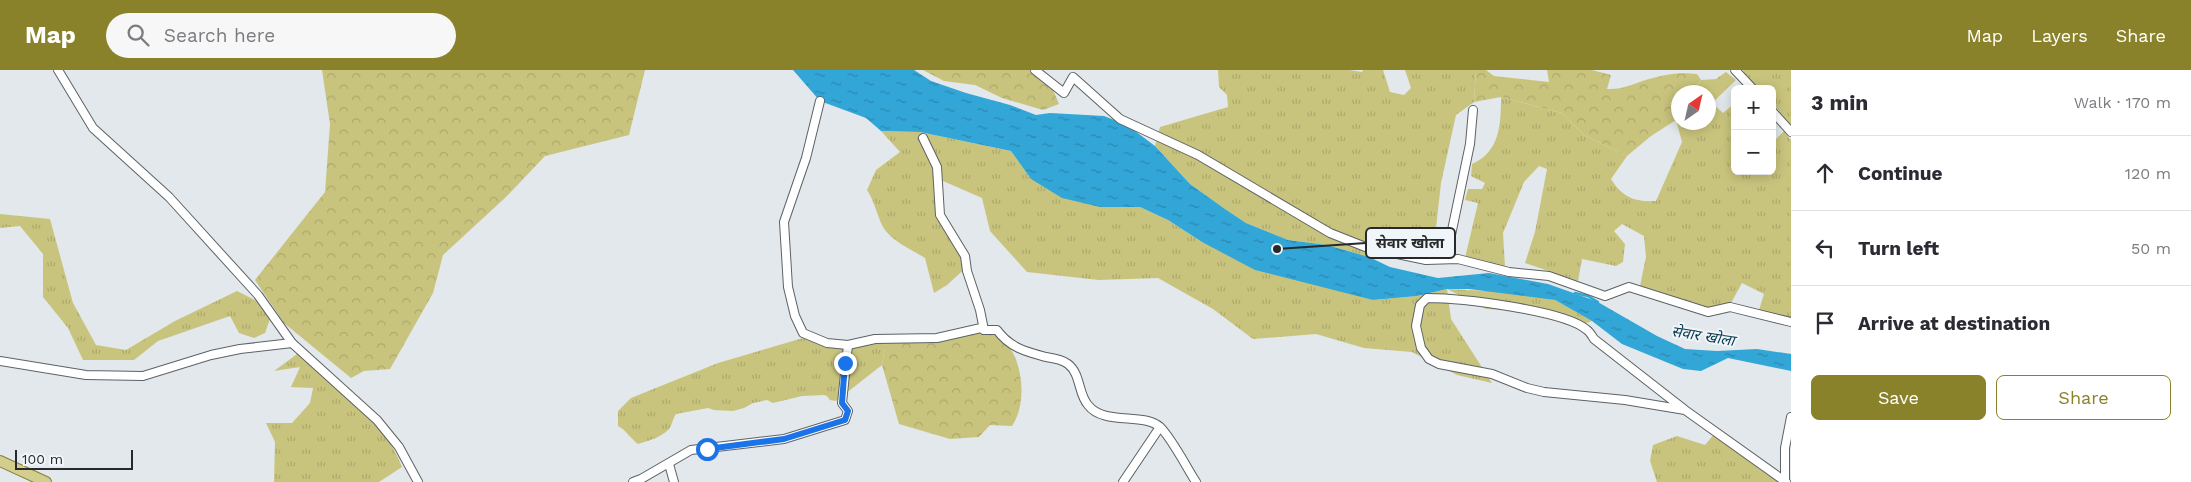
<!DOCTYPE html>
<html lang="en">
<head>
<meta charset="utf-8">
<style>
  body { margin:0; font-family:"Work Sans","Noto Sans Devanagari",sans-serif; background:#f7f7f7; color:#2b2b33 }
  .controls { position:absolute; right:15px; top:15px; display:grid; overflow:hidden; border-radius:8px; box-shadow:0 2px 12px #0003 }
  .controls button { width:45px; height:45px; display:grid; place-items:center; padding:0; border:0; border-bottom:1px solid #e1e1e2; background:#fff; color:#2b2b33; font:25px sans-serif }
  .compass { position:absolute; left:1671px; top:15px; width:45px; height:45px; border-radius:50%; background:#fff; box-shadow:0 2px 12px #0003; rotate:34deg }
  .scale { position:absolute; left:15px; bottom:12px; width:118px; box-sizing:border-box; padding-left:5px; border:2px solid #27292a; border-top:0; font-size:14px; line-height:18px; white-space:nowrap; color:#27292a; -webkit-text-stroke:4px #eff5f8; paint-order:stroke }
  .stop { position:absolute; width:15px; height:15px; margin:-11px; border:4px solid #1a73e8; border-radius:50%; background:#fff }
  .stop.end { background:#1a73e8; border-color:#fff; box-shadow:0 1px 5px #0008 }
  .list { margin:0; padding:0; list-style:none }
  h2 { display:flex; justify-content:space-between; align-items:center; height:65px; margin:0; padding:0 20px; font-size:21px }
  h2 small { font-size:16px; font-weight:400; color:#7c7c81 }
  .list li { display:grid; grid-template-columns:32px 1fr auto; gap:15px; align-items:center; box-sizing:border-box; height:75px; padding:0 20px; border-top:1px solid #e1e1e2 }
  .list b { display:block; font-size:19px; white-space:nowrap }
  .list em { font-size:16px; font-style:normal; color:#7c7c81 }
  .actions { display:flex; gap:10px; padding:15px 20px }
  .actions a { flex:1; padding:11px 0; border:1px solid #8a822a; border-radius:8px; text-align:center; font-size:18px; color:#8a822a }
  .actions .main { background:#8a822a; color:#fff }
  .icon { flex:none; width:28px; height:28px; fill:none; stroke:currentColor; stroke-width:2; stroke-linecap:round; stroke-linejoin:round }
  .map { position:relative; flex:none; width:1791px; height:412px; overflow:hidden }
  header { display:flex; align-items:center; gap:30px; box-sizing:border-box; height:70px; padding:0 25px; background:#8a822a; color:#fff }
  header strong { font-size:24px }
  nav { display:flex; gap:28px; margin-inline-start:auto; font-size:18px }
  .search { width:350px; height:45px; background:#f7f7f7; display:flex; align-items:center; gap:12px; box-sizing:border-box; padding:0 18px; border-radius:28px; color:#7c7c81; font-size:19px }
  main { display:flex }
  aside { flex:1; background:#fff }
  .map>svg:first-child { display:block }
</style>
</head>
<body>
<header>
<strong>Map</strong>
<div class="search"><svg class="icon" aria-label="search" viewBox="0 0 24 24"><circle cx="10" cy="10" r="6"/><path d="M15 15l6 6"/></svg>Search here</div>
<nav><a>Map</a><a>Layers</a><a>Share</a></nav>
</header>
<main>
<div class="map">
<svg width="1791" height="412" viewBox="0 0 1791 412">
  <defs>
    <pattern id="grass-tufts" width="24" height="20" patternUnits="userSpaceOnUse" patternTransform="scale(1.25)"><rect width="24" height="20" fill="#c9c47d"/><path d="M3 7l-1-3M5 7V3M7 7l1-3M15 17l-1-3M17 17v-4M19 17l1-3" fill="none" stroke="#ada86c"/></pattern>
    <pattern id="forest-crowns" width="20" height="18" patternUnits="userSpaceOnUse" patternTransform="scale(1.25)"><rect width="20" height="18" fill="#c9c47d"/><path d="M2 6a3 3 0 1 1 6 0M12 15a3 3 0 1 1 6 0" fill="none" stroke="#ada86c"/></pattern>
    <pattern id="water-ripples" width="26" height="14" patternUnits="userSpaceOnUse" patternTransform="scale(1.25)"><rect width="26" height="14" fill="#32a6d7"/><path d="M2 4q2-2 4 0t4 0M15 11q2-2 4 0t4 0" fill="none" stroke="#2a87af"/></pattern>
  </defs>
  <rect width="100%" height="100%" fill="#e2e8eb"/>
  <g fill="url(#grass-tufts)">
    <path d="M1218,0H1350L1362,2L1363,0H1383L1390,22L1404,25L1411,18L1405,0H1476L1474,32L1456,45L1441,113L1433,185L1424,187H1369L1327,175L1288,170L1246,153L1225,139L1190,114L1155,76L1160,57L1228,37L1227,25L1219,17Z"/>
    <path d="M1743,0H1791V55L1772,33V19H1759L1744,3Z"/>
    <path d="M1726,2L1736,10L1712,33L1723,43L1735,33V101H1772V73L1784,61L1791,70V248L1759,240L1764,224L1742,213L1731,233L1709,238L1640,216L1646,187L1644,166L1622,154L1614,161L1625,174L1623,192L1616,196L1582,189L1578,211L1525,193L1535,162L1547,99L1539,96L1524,112L1503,163L1505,197L1465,188L1478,133L1465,130L1468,119H1482L1485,113L1471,106L1472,94C1500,82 1501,54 1501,27L1562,43L1584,65L1627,86L1611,109C1623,128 1635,132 1656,131L1682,72L1676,50L1678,46V52H1708V22H1693L1701,10L1716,9Z"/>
    <path d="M881,61L920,62L1011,81L1031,109L1100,137H1140L1168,150L1202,172L1332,218L1373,230L1417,226L1447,219L1509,222L1555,230L1592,251L1578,256L1528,241L1486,239L1447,219L1451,249L1492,313L1457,305L1412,282L1364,278L1316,264L1253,269L1213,239L1158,208L1099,210L1027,202L990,161L982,128L943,111L942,143L971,193L947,215L934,223L925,188C911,179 888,170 881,153C876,141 874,131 867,120L876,100L900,82Z"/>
    <path d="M0,144L50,149L73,233L96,275L126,280L175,251L237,221L259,232L270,249L265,263L254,268L239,263L230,246L158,271L134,290H83L68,258L43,227V184L20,156L0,158Z"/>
    <path d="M803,268L845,276L886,272L882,295L836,331L830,330L827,326L824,325L802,326L773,333L767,330L753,333L744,338L733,341L714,340L708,338L676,344C673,348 672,355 669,359C662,367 648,371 638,374C630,368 627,361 618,356V341L631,328L718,293Z"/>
    <path d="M304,279C334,309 388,357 402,397L379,412H274L275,372L266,353H292L310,333L313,318L291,317L300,297L274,301Z"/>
    <path d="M1715,363L1759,399L1779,412H1657L1650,391L1653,375L1677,366L1705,375Z"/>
  </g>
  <g fill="url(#forest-crowns)">
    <path d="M322,0H645L629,65L545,86L506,127L443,185L433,223L390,299L364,301L351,308L284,253L255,210L325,122L330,54Z"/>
    <path d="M923,0H1043L1046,3L1059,34L1043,40L1002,28L975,15L944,11Z"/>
    <path d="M1476,0H1486L1494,6L1549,12L1547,0H1592L1611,5L1607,19C1624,20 1636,12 1653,8C1667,4 1682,2 1697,4L1701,10L1693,22H1678V46L1676,50L1651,66L1627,86L1584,65L1562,43L1501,27L1474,32Z"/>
    <path d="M980,259L996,262C1000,270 1009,275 1013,283C1024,304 1025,337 1012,356L990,355L979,367L950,369L899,354L882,295L886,272Z"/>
  </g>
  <path fill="url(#water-ripples)" d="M793,0H914L931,11L966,23L1010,35L1036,45L1050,43L1104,46L1127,55L1155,76L1190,114L1225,139L1246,153L1288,170L1327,175L1369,187L1390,197L1438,208L1489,203L1548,214L1596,231L1657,266L1685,279L1717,281L1757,279L1791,284V301L1728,288L1701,301L1683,299L1622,274L1592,251L1555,230L1469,219H1447L1417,226L1373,230L1255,200L1202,172L1168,150L1140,137H1100L1062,128L1031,109L1011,81L920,62L881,61L866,48L820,31Z"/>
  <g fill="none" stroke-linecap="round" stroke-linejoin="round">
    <path stroke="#32a6d7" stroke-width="2.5" d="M1575,223L1588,226L1598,232"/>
    <defs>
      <g id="minor">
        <path d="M58,0L93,58L169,127L258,225L292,273"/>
        <path d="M1035,0L1064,23L1073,7L1120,49L1198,85L1330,163L1368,178L1426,190L1458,189L1509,202L1549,206L1605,226L1629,217L1708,242L1730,237L1791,252"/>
        <path d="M1735,0L1753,19"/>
        <path d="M820,31L806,88L784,152L788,217L795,246L803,263L827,273L848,275L875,269L937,268L981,258L984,260H997C1010,278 1027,282 1046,287C1053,288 1063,290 1068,294C1081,304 1078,324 1088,335C1104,356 1143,342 1160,357C1171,367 1187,398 1196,412"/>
        <path d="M1772,41L1791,62"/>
        <path d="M923,68L937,97L940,145L965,186L967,201L980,240L984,260"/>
        <path d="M1446,189L1470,74L1473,40"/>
        <path d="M0,291L86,305L143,306L211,285L240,279L292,273L377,350L399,377L418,412"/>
        <path d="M1685,340L1594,269C1592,266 1590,262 1587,260C1565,240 1459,228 1427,228L1420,235L1416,256L1421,278L1429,289L1439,294L1492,304L1527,318L1544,322L1625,330L1685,340L1786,412"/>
        <path d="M669,394L674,412"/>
        <path d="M1785,411V378L1791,347"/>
        <path d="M633,412L641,409L691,380L784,369L845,350L848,341L842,333L848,275"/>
        <path d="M1123,412L1160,357"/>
      </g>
      <path id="major" d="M0,391L46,412"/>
    </defs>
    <use href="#minor" stroke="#5d6265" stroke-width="10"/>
    <use href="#major" stroke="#857f3a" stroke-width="12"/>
    <use href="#minor" stroke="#fff" stroke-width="8"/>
    <use href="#major" stroke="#d4ce8e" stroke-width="10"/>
  </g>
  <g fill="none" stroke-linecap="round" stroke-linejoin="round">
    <path stroke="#1a73e8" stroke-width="6" d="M707,379L784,369L845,350L848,341L842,333L845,293"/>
  </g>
  <g text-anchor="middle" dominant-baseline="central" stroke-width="4" stroke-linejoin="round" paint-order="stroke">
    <g font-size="15" font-style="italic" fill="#093a4f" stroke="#eff5f8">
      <text transform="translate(1703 266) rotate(9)">सेवार खोला</text>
    </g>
  </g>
  <path fill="none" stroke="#27292a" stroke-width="2" d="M1277 179L1366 173"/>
  <circle fill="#27292a" stroke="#eff5f8" stroke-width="2" cx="1277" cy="179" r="5"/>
  <rect fill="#eff5f8" stroke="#27292a" stroke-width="2" x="1366" y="158" width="89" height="30" rx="5"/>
  <g font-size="15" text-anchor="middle" font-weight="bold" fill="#27292a">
    <text x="1410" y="178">सेवार खोला</text>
  </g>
</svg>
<div class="controls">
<button>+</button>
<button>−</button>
</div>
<svg class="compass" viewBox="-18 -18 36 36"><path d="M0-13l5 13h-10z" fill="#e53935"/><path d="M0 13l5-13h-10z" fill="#7c7c81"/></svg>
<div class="scale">100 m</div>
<div class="stop" style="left:707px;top:379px"></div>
<div class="stop end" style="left:845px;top:293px"></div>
</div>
<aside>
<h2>3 min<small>Walk · 170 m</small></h2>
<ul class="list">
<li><svg class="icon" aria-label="ahead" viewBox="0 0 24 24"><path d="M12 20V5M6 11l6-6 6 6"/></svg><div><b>Continue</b></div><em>120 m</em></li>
<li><svg class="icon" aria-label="left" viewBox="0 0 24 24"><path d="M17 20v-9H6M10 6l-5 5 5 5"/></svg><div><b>Turn left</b></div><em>50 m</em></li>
<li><svg class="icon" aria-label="arrive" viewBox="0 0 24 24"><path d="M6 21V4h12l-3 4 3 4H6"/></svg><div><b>Arrive at destination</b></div></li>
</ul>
<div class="actions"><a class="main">Save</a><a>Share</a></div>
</aside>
</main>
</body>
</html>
